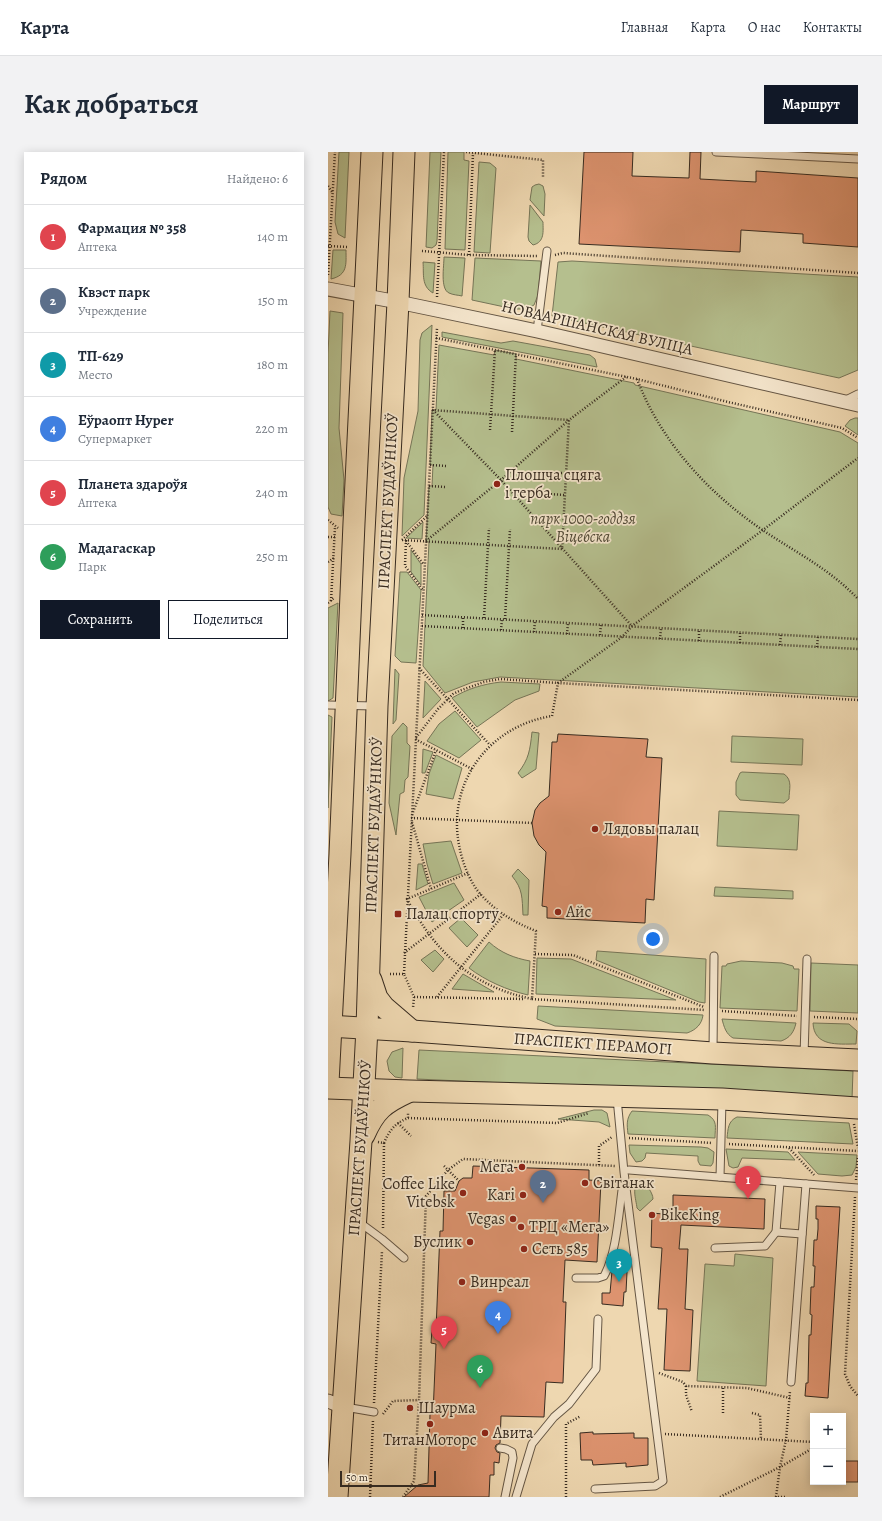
<!DOCTYPE html>
<html lang="ru">
<head>
<meta charset="utf-8">
<style>
  body { margin:0; font-family:Alegreya,serif; background:#f2f2f3; color:#1f2937 }
  .controls { position:absolute; right:12px; bottom:12px; display:grid; overflow:hidden; border-radius:0px; box-shadow:0 2px 10px #0003 }
  .controls button { width:36px; height:36px; display:grid; place-items:center; padding:0; border:0; border-bottom:1px solid #e0e1e3; background:#fff; color:#1f2937; font:20px sans-serif }
  .scale { position:absolute; left:12px; bottom:10px; width:96px; box-sizing:border-box; padding-left:4px; border:2px solid #372b20; border-top:0; font-size:11px; line-height:14px; white-space:nowrap; color:#372b20; -webkit-text-stroke:3px #f4e5cc; paint-order:stroke }
  .you { position:absolute; left:325px; top:787px; width:14px; height:14px; margin:-10px; border:3px solid #fff; border-radius:50%; background:#1a73e8; box-shadow:0 0 0 6px #1a73e833 }
  .badge { display:grid; place-items:center; width:26px; height:26px; border-radius:50%; background:#111827; color:#fff; font-size:13px; font-weight:700 }
  .pin { position:absolute; translate:-50% -33px; filter:drop-shadow(0 1px 2px #0008) }
  .pin::after { content:''; position:absolute; top:21px; width:14px; height:12px; background:inherit; clip-path:polygon(0 0,100% 0,50% 100%) }
  .list { margin:0; padding:0; list-style:none }
  h2 { display:flex; justify-content:space-between; align-items:center; height:52px; margin:0; padding:0 16px; font-size:17px }
  h2 small { font-size:13px; font-weight:400; color:#747a83 }
  .list li { display:grid; grid-template-columns:26px 1fr auto; gap:12px; align-items:center; box-sizing:border-box; height:64px; padding:0 16px; border-top:1px solid #e0e1e3 }
  .list b { display:block; font-size:15px; white-space:nowrap }
  .list p { margin:0; font-size:13px; white-space:nowrap; color:#747a83 }
  .list em { font-size:13px; font-style:normal; color:#747a83 }
  .actions { display:flex; gap:8px; padding:12px 16px }
  .actions a { flex:1; padding:9px 0; border:1px solid #111827; border-radius:0px; text-align:center; font-size:14px; color:#111827 }
  .actions .main { background:#111827; color:#fff }
  .map { position:relative; flex:none; width:530px; height:1345px; overflow:hidden; border-radius:0px }
  header { display:flex; align-items:center; gap:24px; box-sizing:border-box; height:56px; padding:0 20px; background:#fff; border-bottom:1px solid #e0e1e3 }
  header strong { font-size:19px }
  nav { display:flex; gap:22px; margin-inline-start:auto; font-size:14px }
  .intro { display:flex; align-items:center; justify-content:space-between; box-sizing:border-box; height:96px; padding:0 24px }
  h1 { margin:0; font-size:28px }
  .button { padding:10px 18px; border-radius:0px; background:#111827; color:#fff; font-size:14px; font-weight:700 }
  main { display:flex; gap:24px; padding:0 24px }
  aside { flex:1; background:#fff; border-radius:0px; box-shadow:0 2px 10px #0003 }
  .map>svg:first-child { display:block }
</style>
</head>
<body>
<header>
<strong>Карта</strong>
<nav><a>Главная</a><a>Карта</a><a>О нас</a><a>Контакты</a></nav>
</header>
<div class="intro"><h1>Как добраться</h1><a class="button">Маршрут</a></div>
<main>
<aside>
<h2>Рядом<small>Найдено: 6</small></h2>
<ul class="list">
<li><span class="badge" style="background:#e0444e">1</span><div><b>Фармация № 358</b><p>Аптека</p></div><em>140 m</em></li>
<li><span class="badge" style="background:#5c6f8a">2</span><div><b>Квэст парк</b><p>Учреждение</p></div><em>150 m</em></li>
<li><span class="badge" style="background:#0f9aa8">3</span><div><b>ТП-629</b><p>Место</p></div><em>180 m</em></li>
<li><span class="badge" style="background:#3f7fe0">4</span><div><b>Еўраопт Hyper</b><p>Супермаркет</p></div><em>220 m</em></li>
<li><span class="badge" style="background:#e0444e">5</span><div><b>Планета здароўя</b><p>Аптека</p></div><em>240 m</em></li>
<li><span class="badge" style="background:#2e9e5b">6</span><div><b>Мадагаскар</b><p>Парк</p></div><em>250 m</em></li>
</ul>
<div class="actions"><a class="main">Сохранить</a><a>Поделиться</a></div>
</aside>
<div class="map">
<svg width="530" height="1345" viewBox="0 0 530 1345">
  <rect width="100%" height="100%" fill="#eed7b0"/>
  <filter id="stains"><feTurbulence type="fractalNoise" baseFrequency=".005" numOctaves="4"/><feColorMatrix values="0 0 0 0 .2 0 0 0 0 .09 0 0 0 0 .02 0 0 0 .5 -.17"/></filter>
  <radialGradient id="worn" r=".72"><stop offset=".6" stop-color="#630" stop-opacity="0"/><stop offset="1" stop-color="#630" stop-opacity=".3"/></radialGradient>
  <g fill="#b5bf8e" stroke="#767557">
    <path d="M11,0H21L17,86L10,82L7,70Z"/>
    <path d="M102,0H113L109,89L108,93L104,96L98,95Z"/>
    <path d="M120,0H136V8L141,9L137,98L117,97Z"/>
    <path d="M151,10L162,11L168,16L162,101L146,100Z"/>
    <path d="M211,32L215,34L217,42L216,64L202,48L204,35L207,33Z"/>
    <path d="M202,53L215,70C215,79 217,90 205,93L201,89L200,85Z"/>
    <path d="M5,98H18C18,112 20,123 3,127Z"/>
    <path d="M116,105L137,106L134,144C130,143 125,143 121,141C112,137 116,114 116,105Z"/>
    <path d="M147,106L213,109L210,143L206,153L199,157H186L144,148Z"/>
    <path d="M244,109L530,125V218L511,226L224,164L230,110Z"/>
    <path d="M95,110L107,111L105,141C93,134 96,122 95,110Z"/>
    <path d="M2,159L15,161L11,276L16,328L14,364L3,362L0,355V202Z"/>
    <path d="M104,173L96,363L74,384L76,326L90,259L92,188L94,181Z"/>
    <path d="M114,180L173,191L185,189L262,203L267,207L269,215L114,185Z"/>
    <path d="M111,193L166,203L167,198L188,202V207L306,231L307,233L512,280L530,291V545L172,525L145,530L117,541L95,514L101,390H98L101,334H104L105,313H102L104,258H108Z"/>
    <path d="M527,266H530V283L517,274L522,268Z"/>
    <path d="M95,370L94,387L78,386Z"/>
    <path d="M83,398L93,412V433L83,420Z"/>
    <path d="M72,420H79L93,438L88,511L73,510L67,504Z"/>
    <path d="M10,451L5,546L0,549V456Z"/>
    <path d="M67,517L71,522L68,568L65,572Z"/>
    <path d="M97,529L113,547L95,566Z"/>
    <path d="M173,530L212,532L211,539L187,548L149,575L124,546C139,537 155,532 173,530Z"/>
    <path d="M127,559L153,588L131,606L99,589L111,572Z"/>
    <path d="M0,563L4,565L0,656Z"/>
    <path d="M75,571L79,575V591L82,594L80,625L77,628L76,640L72,642L68,683L61,651L64,584Z"/>
    <path d="M204,580L211,581L208,617L194,626L190,621C201,607 202,598 204,580Z"/>
    <path d="M404,584L475,587L474,613L403,610Z"/>
    <path d="M95,597L105,600L97,621H94Z"/>
    <path d="M108,603L134,616L125,647L98,642L101,622Z"/>
    <path d="M414,620L456,622C465,628 461,638 461,647L456,651L412,648L408,643V630L412,621Z"/>
    <path d="M391,659L471,663L469,698L389,694Z"/>
    <path d="M123,689L134,721L105,732L99,712L95,692Z"/>
    <path d="M90,712H94L100,732L88,738Z"/>
    <path d="M190,717L201,728L200,763H195C194,746 195,737 184,724Z"/>
    <path d="M126,731L136,748L104,770L91,745Z"/>
    <path d="M387,735L465,739V747L386,744Z"/>
    <path d="M133,766L150,783L139,795L121,776Z"/>
    <path d="M161,790C173,801 186,806 202,809L200,843C179,838 158,829 141,816Z"/>
    <path d="M107,798L116,807L105,820L93,808Z"/>
    <path d="M269,799L378,807L377,851L371,850L268,808Z"/>
    <path d="M209,806L243,807L348,848L208,842Z"/>
    <path d="M413,809L454,811L465,814L466,817H471L469,859L392,856L394,814H398L399,812Z"/>
    <path d="M483,811L530,813V861L482,859Z"/>
    <path d="M135,822L166,840L124,837Z"/>
    <path d="M210,854L375,863C374,872 368,878 359,881L227,874L209,867Z"/>
    <path d="M394,867L468,871C466,880 462,886 453,889L405,886C398,882 396,875 394,867Z"/>
    <path d="M485,871L521,872L529,879L528,892C510,892 486,895 485,871Z"/>
    <path d="M75,896L74,926L67,925L61,919L59,909L64,900Z"/>
    <path d="M91,898L525,919L524,947L89,927Z"/>
    <path d="M266,958H274L279,961L282,975L271,970L230,967Z"/>
    <path d="M304,959L380,963C390,969 387,975 387,986L300,982C299,973 298,967 304,959Z"/>
    <path d="M409,965L521,971L525,992L399,986C400,977 400,969 409,965Z"/>
    <path d="M301,993L373,995L380,996L386,1000L385,1011L383,1014L372,1013L370,1009V1004L318,1001L317,1006L314,1009L308,1010L302,1001Z"/>
    <path d="M398,997L460,1000L467,1008L414,1006L410,1015L405,1016L401,1014Z"/>
    <path d="M470,1000L529,1003L528,1015L524,1023L514,1024L490,1022Z"/>
    <path d="M312,1029C318,1031 325,1041 325,1047L312,1059L309,1056C308,1047 303,1034 312,1029Z"/>
    <path d="M407,1102L445,1106L438,1234L369,1229L377,1112L406,1114Z"/>
  </g>
  <g fill="#dd936f" stroke="#372b20">
    <path d="M256,0H305L304,24L361,26L362,0H373L372,27L428,30V19L530,26V95L475,91V82L413,78L412,100L251,92Z"/>
    <path d="M230,582L320,587L318,605L334,606L326,748L318,747L317,771L219,766V755L214,754L218,700L211,693L206,684L204,671L207,658L212,651L221,644L224,590H229Z"/>
    <path d="M145,1014L261,1018V1028L273,1029L269,1110L237,1108L235,1150H238L235,1231L218,1230L216,1265L173,1264L172,1291L168,1293L167,1296L169,1300L172,1301L171,1311L166,1310V1323H162L161,1345H76L90,1333L100,1331L102,1262H105L108,1192L103,1191L104,1178H108L112,1079H115L116,1039H127L131,1029L135,1026H144Z"/>
    <path d="M345,1043L437,1047L436,1077L353,1073L351,1097H360L357,1157L365,1158L362,1219L336,1218L339,1157H330L334,1096L323,1095L324,1061L335,1062V1057H345Z"/>
    <path d="M488,1054L512,1055L500,1246L477,1244L478,1231H480L481,1183H483L484,1163L482,1162L483,1135H486L487,1114H485L486,1088H489L490,1077V1067H488Z"/>
    <path d="M284,1119L299,1120L298,1140H296L295,1154L274,1152V1141H282Z"/>
    <path d="M265,1280V1282L306,1281V1286H320V1313L298,1315V1311L265,1313L264,1308H253L252,1281Z"/>
    <rect x="515" y="1309" width="15" height="21"/>
  </g>
  <g fill="none" stroke-linecap="round" stroke-linejoin="round">
    <defs>
      <g id="service">
        <path d="M388,0L530,7"/>
        <path d="M209,179L219,99"/>
        <path d="M516,249L530,242"/>
        <path d="M0,553L47,554"/>
        <path d="M385,900L386,804"/>
        <path d="M476,904L479,807"/>
        <path d="M301,1018L530,1036"/>
        <path d="M392,1025L394,949"/>
        <path d="M31,1070L54,1087L76,1106"/>
        <path d="M448,1080L474,1082"/>
        <path d="M387,1096L437,1094L448,1080L452,1030"/>
        <path d="M248,1126H270L276,1124C289,1101 291,1057 295,1031"/>
        <path d="M463,1230L478,1032"/>
        <path d="M17,1255L46,1260"/>
        <path d="M172,1296L178,1297L184,1300L185,1306L177,1345"/>
        <path d="M267,1337L327,1334L335,1329L296,1020L289,946"/>
        <path d="M188,1345L204,1292L226,1265L241,1252L268,1217L270,1167"/>
      </g>
      <g id="minor">
        <path d="M0,137L70,150L209,179L530,253"/>
        <path d="M0,1249L15,1255"/>
      </g>
      <g id="primary">
        <path d="M43,828L49,846L56,855L84,879"/>
        <path d="M0,874L84,879L385,901L530,908"/>
        <path d="M0,931L12,702L26,371L44,0"/>
        <path d="M0,936L81,939L394,947L530,956"/>
        <path d="M36,983C47,958 56,951 80,940"/>
        <path d="M9,1345L33,989L39,876L49,554L70,150L76,0"/>
      </g>
    </defs>
    <use href="#service" stroke="#655644" stroke-width="9"/>
    <use href="#minor" stroke="#655644" stroke-width="15"/>
    <use href="#primary" stroke="#372b20" stroke-width="23"/>
    <g stroke="#372b20" stroke-width="2.5" stroke-dasharray="1 2" stroke-linecap="butt">
      <path d="M138,0L215,8V26"/>
      <path d="M0,34L4,40"/>
      <path d="M0,94L20,95"/>
      <path d="M94,99L141,103L210,104"/>
      <path d="M141,103L145,1"/>
      <path d="M227,103L235,101L530,121"/>
      <path d="M0,123L7,0"/>
      <path d="M109,145L116,0"/>
      <path d="M108,186L309,227L400,250L514,276L530,286"/>
      <path d="M309,227C333,290 381,342 436,379C469,401 503,418 530,447"/>
      <path d="M105,258L173,328L303,473"/>
      <path d="M162,278L167,198"/>
      <path d="M184,280L188,202"/>
      <path d="M102,313L119,314"/>
      <path d="M221,321H238"/>
      <path d="M101,334L118,335"/>
      <path d="M220,342L237,343"/>
      <path d="M0,368L10,376"/>
      <path d="M0,385H7"/>
      <path d="M74,388L234,397L241,268L104,258"/>
      <path d="M74,388L99,364"/>
      <path d="M78,388L77,414L95,438"/>
      <path d="M78,389L96,413"/>
      <path d="M98,389L173,328L241,268L298,225"/>
      <path d="M0,410L6,406"/>
      <path d="M3,449L7,375"/>
      <path d="M0,451L6,446"/>
      <path d="M94,463L530,487"/>
      <path d="M156,466L161,376"/>
      <path d="M177,467L182,377"/>
      <path d="M94,474L530,497"/>
      <path d="M135,476V465"/>
      <path d="M173,478L174,467"/>
      <path d="M206,480L207,469"/>
      <path d="M239,482L240,471"/>
      <path d="M272,483L273,472"/>
      <path d="M332,487L333,476"/>
      <path d="M371,489V478"/>
      <path d="M412,491V480"/>
      <path d="M452,493L453,482"/>
      <path d="M489,495L490,484"/>
      <path d="M91,516L162,593"/>
      <path d="M144,617L87,587L110,557L125,542L131,539L156,530L172,527L230,531L294,485L304,474L435,378L530,306"/>
      <path d="M84,663L108,598"/>
      <path d="M83,666L204,671"/>
      <path d="M84,670L103,737"/>
      <path d="M140,721L79,747C108,801 143,834 204,847L208,779C185,770 165,758 149,738C140,725 134,709 131,693C119,630 161,574 224,564L230,531L530,548"/>
      <path d="M76,801L153,742"/>
      <path d="M207,802L245,803L376,855"/>
      <path d="M62,822H76L86,845L85,856"/>
      <path d="M76,822L109,176"/>
      <path d="M86,845L197,847"/>
      <path d="M109,845L175,763"/>
      <path d="M204,847L377,858"/>
      <path d="M394,859L469,864"/>
      <path d="M486,865L530,867"/>
      <path d="M80,966L229,971L261,961"/>
      <path d="M70,971L83,984"/>
      <path d="M526,972L530,996"/>
      <path d="M301,986L384,991"/>
      <path d="M50,990L56,991C61,979 67,971 80,966V960"/>
      <path d="M401,992L530,999"/>
      <path d="M461,996L486,1023"/>
      <path d="M271,1013V994L284,985"/>
      <path d="M116,1014L131,1029"/>
      <path d="M528,1028L530,1006"/>
      <path d="M527,1045L517,1222L522,1234L530,1244"/>
      <path d="M55,1076L56,991"/>
      <path d="M331,1221L355,1230L358,1234L419,1236L462,1246"/>
      <path d="M358,1234V1243L364,1260"/>
      <path d="M46,1251L54,1099"/>
      <path d="M395,1261V1235"/>
      <path d="M424,1261L432,1263L433,1287"/>
      <path d="M55,1262L65,1249L91,1248L98,1044L120,1018L135,1007L287,1014"/>
      <path d="M337,1282L485,1290"/>
      <path d="M42,1345L45,1268"/>
      <path d="M75,1345L86,1329L91,1248"/>
      <path d="M238,1345V1272L253,1264"/>
      <path d="M392,1345L452,1315L485,1296"/>
      <path d="M447,1345H457"/>
      <path d="M448,1345L452,1315L458,1288L462,1239"/>
    </g>
    <use href="#service" stroke="#f4e5cc" stroke-width="7"/>
    <use href="#minor" stroke="#f4e5cc" stroke-width="13"/>
    <use href="#primary" stroke="#eed7b0" stroke-width="21"/>
  </g>
  <g fill="#8f2418" stroke="#f4e5cc" stroke-width="1.5">
    <circle cx="169" cy="332" r="4"/>
    <circle cx="267" cy="677" r="4"/>
    <circle cx="230" cy="760" r="4"/>
    <rect x="66" y="758" width="8" height="8" rx="2"/>
    <circle cx="194" cy="1015" r="4"/>
    <circle cx="257" cy="1031" r="4"/>
    <circle cx="135" cy="1041" r="4"/>
    <circle cx="195" cy="1043" r="4"/>
    <circle cx="324" cy="1063" r="4"/>
    <circle cx="185" cy="1067" r="4"/>
    <circle cx="193" cy="1075" r="4"/>
    <circle cx="142" cy="1090" r="4"/>
    <circle cx="196" cy="1097" r="4"/>
    <circle cx="134" cy="1130" r="4"/>
    <circle cx="82" cy="1256" r="4"/>
    <circle cx="102" cy="1272" r="4"/>
    <circle cx="157" cy="1281" r="4"/>
  </g>
  <g text-anchor="middle" dominant-baseline="central" stroke-width="3.5" stroke-linejoin="round" paint-order="stroke">
    <g font-size="16" fill="#372b20" stroke="#f4e5cc">
      <text transform="translate(269 176) rotate(13)">НОВААРШАНСКАЯ ВУЛІЦА</text>
      <text transform="translate(60 349) rotate(-87)">ПРАСПЕКТ БУДАЎНІКОЎ</text>
      <text transform="translate(46 673) rotate(-88)">ПРАСПЕКТ БУДАЎНІКОЎ</text>
      <text transform="translate(265 892) rotate(4)">ПРАСПЕКТ ПЕРАМОГІ</text>
      <text transform="translate(32 996) rotate(-86)">ПРАСПЕКТ БУДАЎНІКОЎ</text>
    </g>
    <g font-size="16" fill="#372b20" stroke="#f4e5cc" text-anchor="start">
      <text x="177" y="323">Плошча сцяга<tspan x="177" dy="18">і герба</tspan></text>
      <text x="275" y="677">Лядовы палац</text>
      <text x="238" y="760">Айс</text>
      <text x="78" y="762">Палац спорту</text>
      <text x="186" y="1015" text-anchor="end">Мега</text>
      <text x="265" y="1031">Світанак</text>
      <text x="127" y="1032" text-anchor="end">Coffee Like<tspan x="127" dy="18">Vitebsk</tspan></text>
      <text x="187" y="1043" text-anchor="end">Kari</text>
      <text x="332" y="1063">BikeKing</text>
      <text x="177" y="1067" text-anchor="end">Vegas</text>
      <text x="201" y="1075">ТРЦ «Мега»</text>
      <text x="134" y="1090" text-anchor="end">Буслик</text>
      <text x="204" y="1097">Сеть 585</text>
      <text x="142" y="1130">Винреал</text>
      <text x="90" y="1256">Шаурма</text>
      <text x="165" y="1281">Авита</text>
      <text x="102" y="1288" text-anchor="middle">ТитанМоторс</text>
    </g>
    <g font-size="16" font-style="italic" fill="#504936" stroke="#f4e5cc">
      <text x="255" y="367">парк 1000-годдзя<tspan x="255" dy="18">Віцебска</tspan></text>
    </g>
  </g>
  <rect width="100%" height="100%" filter="url(#stains)"/>
  <rect width="100%" height="100%" fill="url(#worn)"/>
</svg>
<div class="controls">
<button>+</button>
<button>−</button>
</div>
<div class="scale">50 m</div>
<div class="you"></div>
<div class="pin badge" style="left:420px;top:1047px;background:#e0444e">1</div>
<div class="pin badge" style="left:215px;top:1051px;background:#5c6f8a">2</div>
<div class="pin badge" style="left:291px;top:1130px;background:#0f9aa8">3</div>
<div class="pin badge" style="left:170px;top:1182px;background:#3f7fe0">4</div>
<div class="pin badge" style="left:116px;top:1197px;background:#e0444e">5</div>
<div class="pin badge" style="left:152px;top:1236px;background:#2e9e5b">6</div>
</div>
</main>
</body>
</html>
